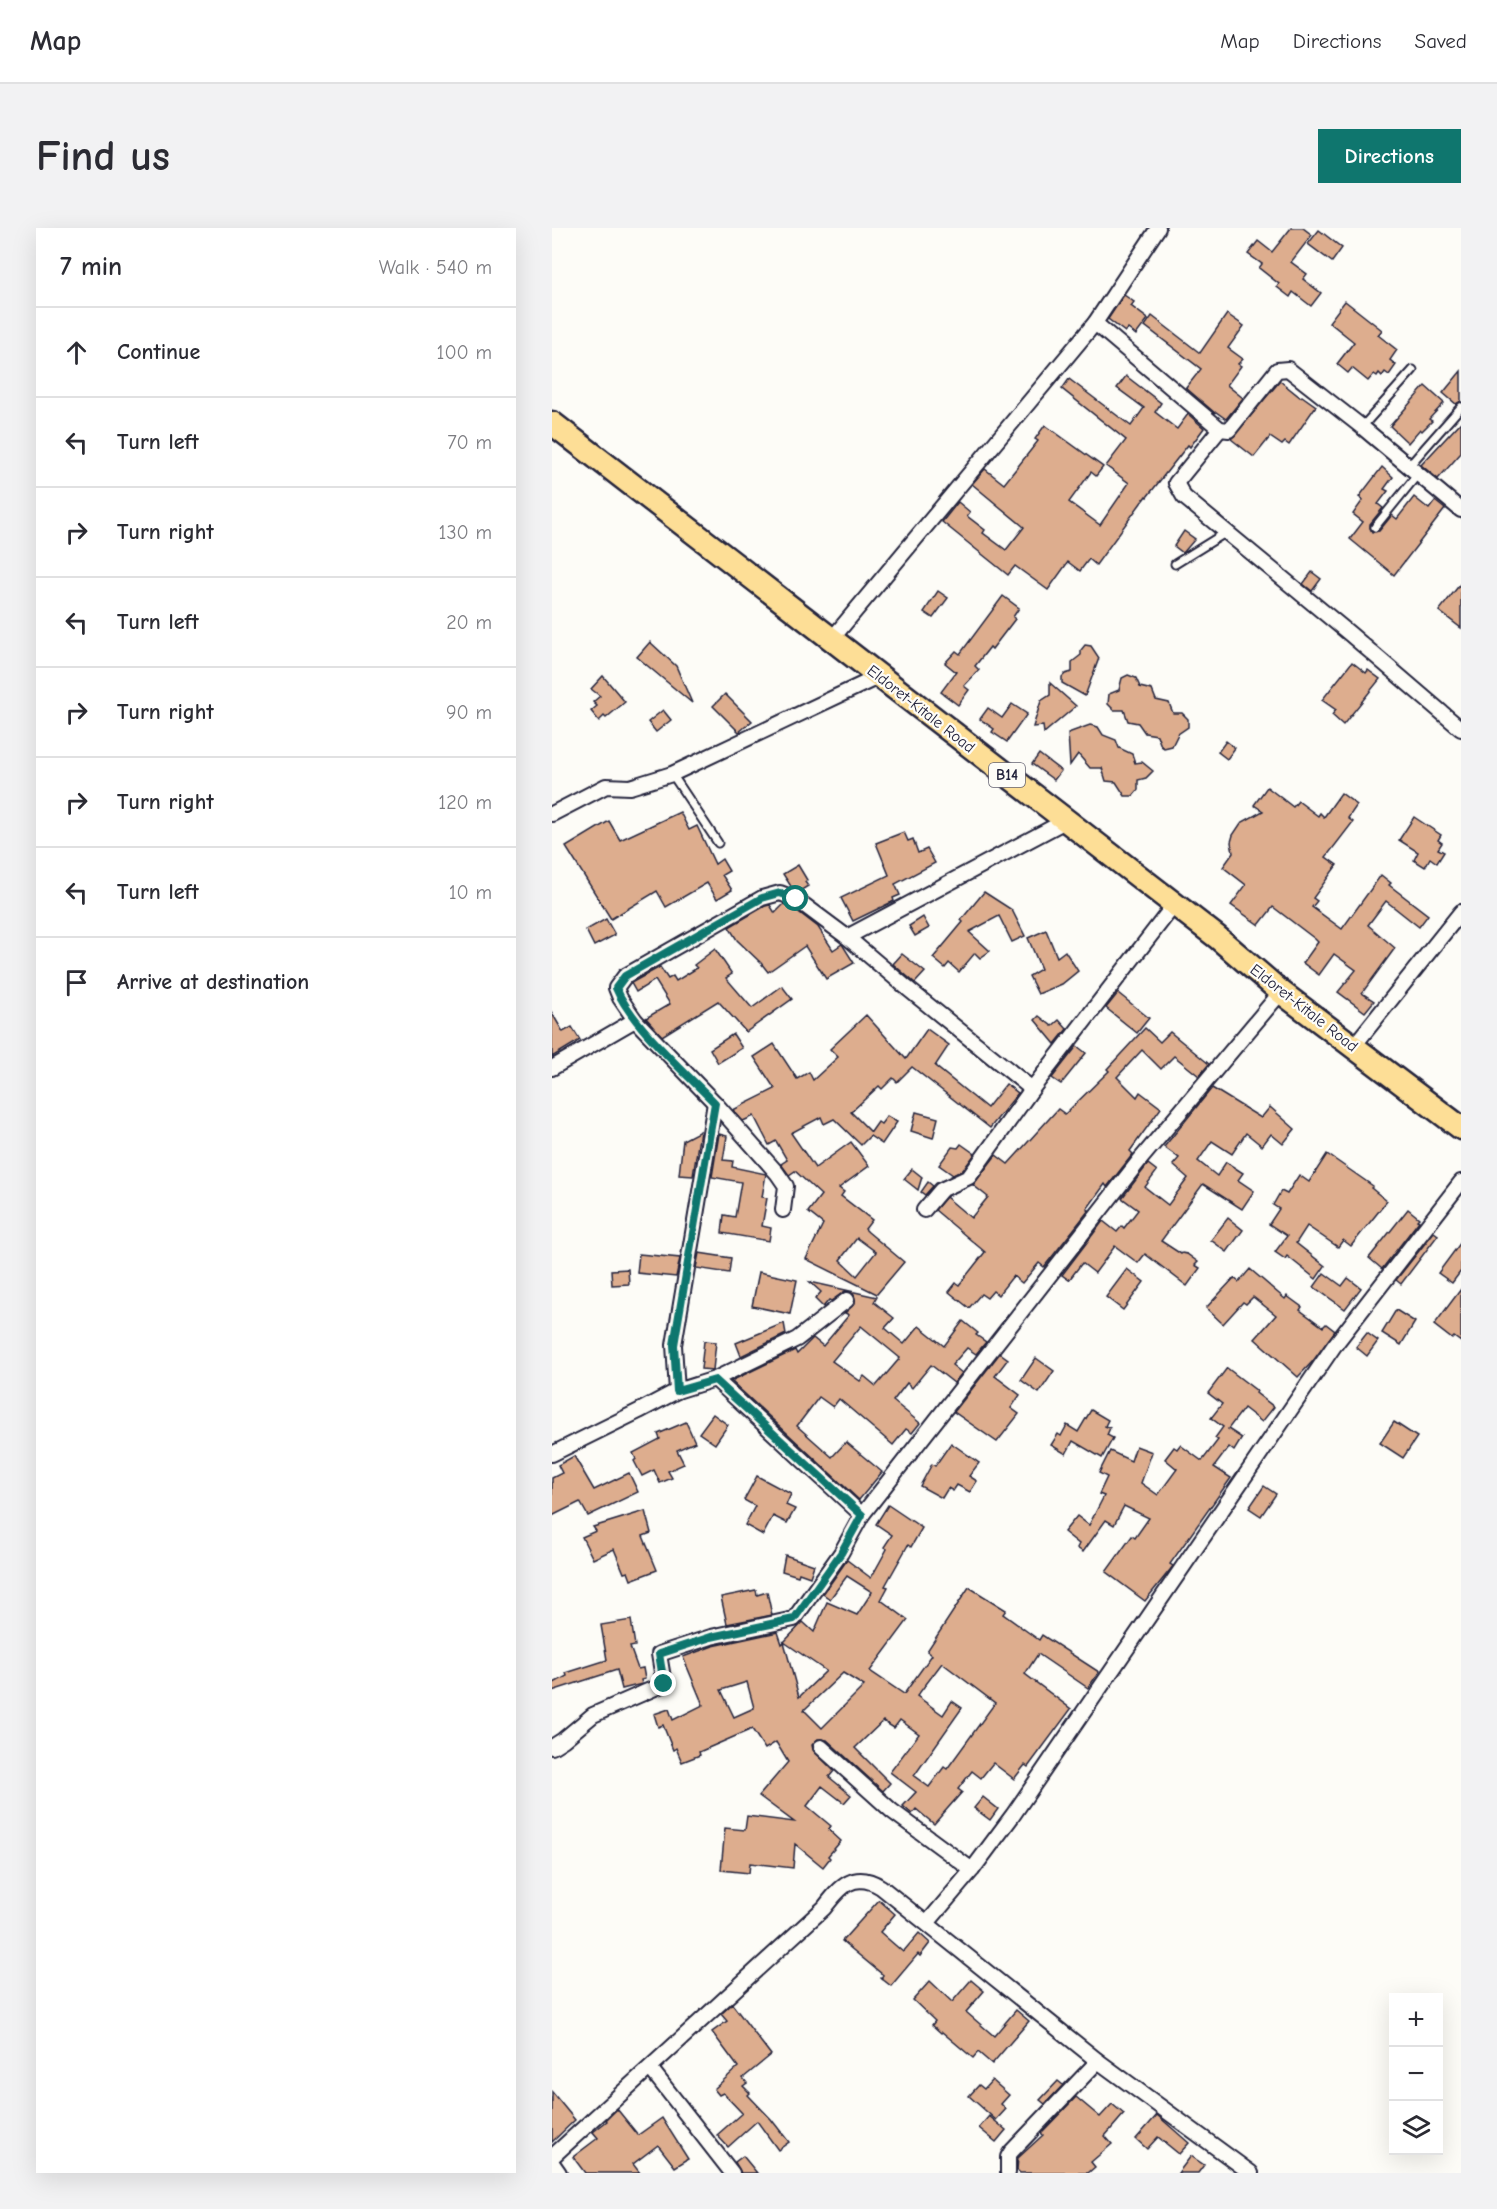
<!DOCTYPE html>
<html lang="en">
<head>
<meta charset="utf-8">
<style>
  body { margin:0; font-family:"Comic Neue",sans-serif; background:#f2f2f3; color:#2b2b33 }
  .controls { position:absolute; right:18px; bottom:18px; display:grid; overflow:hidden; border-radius:0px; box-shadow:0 6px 24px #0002 }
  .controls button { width:54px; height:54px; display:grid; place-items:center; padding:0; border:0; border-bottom:2px solid #e1e1e2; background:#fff; color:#2b2b33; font:30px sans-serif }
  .stop { position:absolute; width:18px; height:18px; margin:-14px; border:4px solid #0f766e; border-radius:50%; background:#fff }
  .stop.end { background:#0f766e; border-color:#fff; box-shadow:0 2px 6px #0008 }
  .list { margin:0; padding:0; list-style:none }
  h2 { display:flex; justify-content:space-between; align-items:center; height:78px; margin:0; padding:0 24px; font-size:26px }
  h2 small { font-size:20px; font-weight:400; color:#7c7c81 }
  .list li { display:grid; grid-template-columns:39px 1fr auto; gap:18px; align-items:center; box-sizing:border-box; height:90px; padding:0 24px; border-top:2px solid #e1e1e2 }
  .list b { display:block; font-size:22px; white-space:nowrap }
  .list em { font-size:20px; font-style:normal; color:#7c7c81 }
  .icon { flex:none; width:33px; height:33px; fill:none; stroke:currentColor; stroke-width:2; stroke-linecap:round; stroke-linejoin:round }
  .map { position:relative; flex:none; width:909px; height:1945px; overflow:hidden; border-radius:0px }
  header { display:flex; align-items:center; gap:36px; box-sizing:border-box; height:84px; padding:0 30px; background:#fff; border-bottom:2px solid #e1e1e2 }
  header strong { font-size:28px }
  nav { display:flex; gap:33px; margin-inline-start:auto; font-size:21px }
  .intro { display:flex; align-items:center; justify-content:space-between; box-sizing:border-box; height:144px; padding:0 36px }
  h1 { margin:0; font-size:42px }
  .button { padding:15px 27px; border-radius:0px; background:#0f766e; color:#fff; font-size:21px; font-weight:700 }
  main { display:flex; gap:36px; padding:0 36px }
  aside { flex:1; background:#fff; border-radius:0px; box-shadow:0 6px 24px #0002 }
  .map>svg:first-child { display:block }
</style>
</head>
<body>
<header>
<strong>Map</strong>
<nav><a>Map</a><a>Directions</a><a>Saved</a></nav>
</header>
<div class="intro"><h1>Find us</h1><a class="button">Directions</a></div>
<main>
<aside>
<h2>7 min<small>Walk · 540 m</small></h2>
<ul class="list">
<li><svg class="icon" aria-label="ahead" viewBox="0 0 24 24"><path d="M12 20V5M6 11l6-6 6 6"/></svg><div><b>Continue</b></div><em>100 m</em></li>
<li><svg class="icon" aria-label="left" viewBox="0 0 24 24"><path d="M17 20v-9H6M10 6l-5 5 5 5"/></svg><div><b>Turn left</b></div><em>70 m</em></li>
<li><svg class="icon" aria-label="right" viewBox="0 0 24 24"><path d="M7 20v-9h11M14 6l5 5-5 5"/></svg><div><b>Turn right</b></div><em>130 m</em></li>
<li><svg class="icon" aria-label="left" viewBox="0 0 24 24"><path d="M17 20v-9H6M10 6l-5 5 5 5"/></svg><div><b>Turn left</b></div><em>20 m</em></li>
<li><svg class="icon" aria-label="right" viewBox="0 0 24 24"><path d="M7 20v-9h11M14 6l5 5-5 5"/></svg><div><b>Turn right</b></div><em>90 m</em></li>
<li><svg class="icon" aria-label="right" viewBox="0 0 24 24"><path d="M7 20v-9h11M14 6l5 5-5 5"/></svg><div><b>Turn right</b></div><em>120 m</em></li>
<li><svg class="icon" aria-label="left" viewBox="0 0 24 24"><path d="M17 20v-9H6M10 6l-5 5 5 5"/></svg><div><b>Turn left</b></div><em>10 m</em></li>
<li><svg class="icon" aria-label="arrive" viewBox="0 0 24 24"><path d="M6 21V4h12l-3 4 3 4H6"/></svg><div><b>Arrive at destination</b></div></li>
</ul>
</aside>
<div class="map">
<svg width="909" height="1945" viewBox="0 0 909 1945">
  <rect width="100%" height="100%" fill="#fdfcf7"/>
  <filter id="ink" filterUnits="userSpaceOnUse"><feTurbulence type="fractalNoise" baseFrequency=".0167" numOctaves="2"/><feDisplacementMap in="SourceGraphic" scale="12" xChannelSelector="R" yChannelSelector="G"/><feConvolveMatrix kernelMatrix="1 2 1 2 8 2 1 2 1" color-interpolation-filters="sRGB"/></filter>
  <g filter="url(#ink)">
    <g fill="#ddad8e" stroke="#22223b" stroke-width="1.5" fill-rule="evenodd">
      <path d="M739,0H751L760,7L739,34L755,46L751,51L769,65L759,78L741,64L738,69L725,59L727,56L707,40L710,36L696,26L706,13L720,24Z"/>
      <path d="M767,2L790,20L780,34L756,16Z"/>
      <path d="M572,67L582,74L579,78L596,91L584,107L576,101L573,104L556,91Z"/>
      <path d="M793,73L830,102L826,107L845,122L838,132L844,137L837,147L833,144L830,148L827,145L825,148L822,146L816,153L800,140L796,145L785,136L802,114L777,94Z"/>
      <path d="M675,86L692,98L676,120L691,131L686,136L689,138L675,157L691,170L674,191L664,184L663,185L634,160L649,141L593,98L600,88L648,125Z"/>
      <path d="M909,143V173L904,176L891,165Z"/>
      <path d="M574,148L609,175L603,184L625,201L636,186L652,200L638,219L636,217L595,269L594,268L544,337L537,331L528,343L516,334L496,362L463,338L456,347L390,294L406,274L418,284L415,288L433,302L431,305L454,322L472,299L420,256L433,241L452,256L486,213L483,211L493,197L551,239L544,248L539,244L517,274L548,297L577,255L554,238L574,212L510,161L517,151L579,198L592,180L565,160Z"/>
      <path d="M728,153L748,169L750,168L764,178L737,217L733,214L730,217L718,209L702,229L679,211Z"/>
      <path d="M873,158L892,175L877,191L880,193L870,203L868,201L856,215L838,198Z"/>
      <path d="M909,194V225L886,251L869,237Z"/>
      <path d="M830,239L841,249L832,261L836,263L826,276L831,280L818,296V300L820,304L827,303L840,287L845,291L862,269L877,281L883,273L893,281L842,347L798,311L811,294L801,286L811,272L807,269Z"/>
      <path d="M632,303L643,311L631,325L622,318Z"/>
      <path d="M760,344L769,351L760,363L751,356Z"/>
      <path d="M909,355V400L887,383Z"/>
      <path d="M386,363L396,370L381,390L372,384Z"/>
      <path d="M451,368L467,380L461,389L463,391L440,421L438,419L423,438L427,442L412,458L417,462L406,477L389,464L404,444L393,435L404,423L408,426Z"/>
      <path d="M98,414L124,438L140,475L85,429Z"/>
      <path d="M533,417L539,418L547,430L533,468L510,455V449L513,446L520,444V434L529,427V422Z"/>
      <path d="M800,434L814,445L816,442L828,451L791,497L780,487L784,482L770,472Z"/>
      <path d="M576,447L584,450L588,459L600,462L604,472L617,475L621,485H630L636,491V499L626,506L620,518L612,520L609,518L605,507L593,505L586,495L576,493L572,482H562L556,476L557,466L567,462L570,450Z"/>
      <path d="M51,448L73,474L54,490L52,488L47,493L39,483L45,478L41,474L48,468L39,461Z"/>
      <path d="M498,455L524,478L492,505L491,498L481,499L489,473L498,467Z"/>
      <path d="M173,466L200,493L187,504L161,478Z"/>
      <path d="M460,476L475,486L455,514L440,504L442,501L428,491L436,480L450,490Z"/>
      <path d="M111,482L119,492L104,504L96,494Z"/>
      <path d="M538,497L546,499L551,507L564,512L567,520L580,526L583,535L590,534L601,543L594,550L586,552V562L581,568H573L564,554L554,553L550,540H538L526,526L518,537L516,505Z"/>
      <path d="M674,513L683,520L675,531L666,524Z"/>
      <path d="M487,526L509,543L502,552L480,536Z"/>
      <path d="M715,559L741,579L746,573L766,588L768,585L772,589L789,565L805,577L796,590L801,594L774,629L785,637L761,670L765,673L760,679L790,701L829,647L839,655L837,657L876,687L867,699L834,673L816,697L843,720L810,765L822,773L813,784L786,764L804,742L782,726L767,747L751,735L766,714L763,711L721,679L707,697L679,677L694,657L671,639L681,625L679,614L681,607L689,595L711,583L702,577Z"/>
      <path d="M128,584L137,602L145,598L163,636L170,631L177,643L170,647L180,662L165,671L155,655L114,679L105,663L59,691L14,619L57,593L68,612Z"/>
      <path d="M862,589L889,607L886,612L890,615L886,621L892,624L885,635L878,630L873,639L862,632L866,624L847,612Z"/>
      <path d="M352,604L356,613L361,611L366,625L375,621L383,635L343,656L348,667L341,670L342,673L301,693L289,670L337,647L324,615Z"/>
      <path d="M246,637L255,652L253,654L256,658L248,663L240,660L231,646Z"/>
      <path d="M432,664L460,682L473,708L460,714L447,688L417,704L438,723L428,730L423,725L407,744L397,735L393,740L381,730L411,694L409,692Z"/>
      <path d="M232,676L240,679L266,699L281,722L290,716L302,735L274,751L253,718L216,744L209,735L185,712L177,699L213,678L218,677L223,685Z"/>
      <path d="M371,689L377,700L363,708L357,698Z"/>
      <path d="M54,691L63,707L42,718L34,702Z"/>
      <path d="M494,702L505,729L513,723L526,743L510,756L486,766L477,748L489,741L476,710Z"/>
      <path d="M163,721L180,746L174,750L200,780L230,758L240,771L194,804L166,773L110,808L94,790L118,776L103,752L84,764L79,755L108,739L116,751L121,748L124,753L145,740L142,737Z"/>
      <path d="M350,726L373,744L363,755L341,736Z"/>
      <path d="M566,765L597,790L585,805L554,780Z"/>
      <path d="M0,785L11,804L20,799L28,812L0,829Z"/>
      <path d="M314,787L354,831L375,801L397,817L383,838L435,880L454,856L466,865L438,900L360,839L345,854L341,850L330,861L327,858L299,884L319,904L326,894L329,896L335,888L345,894L330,916L318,908L309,917L282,891L272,896L269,889L239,905L263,940L299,914L317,938L287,960L292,964L289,968L320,992L313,1001L316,1004L352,1034L325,1066L254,1031L271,996L256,984L269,967L243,943L237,947L229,936L235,932L224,913L217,917L202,888L191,893L181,882L223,861L202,829L222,816L245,851L257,844L261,852L286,829L278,821ZM305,1010L324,1024L305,1048L288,1032Z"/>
      <path d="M487,788L500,798L507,792L515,801L503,816L483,792Z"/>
      <path d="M593,800L608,814L618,804L657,836L647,848L622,828L609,841L590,822L565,849L585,869L588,864L609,880L578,923L581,926L555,959L553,956L535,981L537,982L492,1039L487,1035L470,1055L461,1048L446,1067L441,1063L435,1070L429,1066L417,1080L397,1064L404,1055L407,1057L433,1024L383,982L394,969L419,990L436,969L421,957L444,927L456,936L506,881L513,886L557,843L555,841Z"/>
      <path d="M181,806L190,820L166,835L158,821Z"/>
      <path d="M525,818L534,825L509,856L500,850Z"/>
      <path d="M660,860L709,890L718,879L743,901L731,916L719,906L710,918L694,905L680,926L660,913L646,933L665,948L674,934L691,945L686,952L702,963L690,981L651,956L609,1013L629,1026L630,1025L635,1026L646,1034L643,1037L648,1040L635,1058L593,1026L586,1035L563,1018L543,1045L530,1035L517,1052L510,1047L551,993L565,1004L570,998L572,1000L586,982L570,970L596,936L605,943L593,959L616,977L636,950L621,937L627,930L612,919Z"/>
      <path d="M364,884L386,890L381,910L359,903Z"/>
      <path d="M148,903L141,948L127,947L131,912Z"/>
      <path d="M167,906L175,908L171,932L181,933L180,939L214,946L210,969L215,970L210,998L219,1000L217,1013L170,1005L172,987L183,989L189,954L160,949Z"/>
      <path d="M409,916L423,926L411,942L401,947L387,937L400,919L406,920Z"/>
      <path d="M775,926L821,958L819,960L835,973L799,1018L791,1012L786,1019L755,998L744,1015L773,1038L764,1051L735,1028L733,1031L723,1024L735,1008L717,996L727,981L721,977L729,963L735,966L747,947L757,954Z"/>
      <path d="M360,941L370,949L366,962L352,951Z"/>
      <path d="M376,954L381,958L373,967L369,964Z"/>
      <path d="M856,981L867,990L865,992L867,993L830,1041L817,1030Z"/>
      <path d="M676,990L691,1002L675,1024L659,1012Z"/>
      <path d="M882,1004L886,1007L849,1056L844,1052Z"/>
      <path d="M909,1014V1043L900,1055L886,1045Z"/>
      <path d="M147,1025L179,1030L177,1045L144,1040Z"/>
      <path d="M87,1026L128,1030L124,1049L85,1045Z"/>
      <path d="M76,1041L77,1056L60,1057L59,1042Z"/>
      <path d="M575,1041L592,1054L571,1082L554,1069Z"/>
      <path d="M698,1041L733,1071L735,1068L750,1079L748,1082L771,1099L774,1096L783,1103L761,1133L746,1149L703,1111L724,1087L701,1069L694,1076L691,1074L671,1096L654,1080L682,1050L687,1054Z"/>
      <path d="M207,1044L245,1052L238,1086L200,1078Z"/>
      <path d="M772,1045L790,1058L796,1050L809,1060L793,1081L762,1059Z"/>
      <path d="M258,1054L325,1069L322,1074L342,1090L333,1100L352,1116L367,1098L392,1118L411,1093L426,1105L424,1107L434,1114L424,1126L415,1120L400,1137L410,1145L402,1155L379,1137L360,1160L355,1155L341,1173L368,1195L360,1205L354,1201L341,1217L287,1171L281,1179L267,1169L245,1198L280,1229L294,1214L330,1244L307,1272L179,1153L243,1122L245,1126L261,1110L271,1118L297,1087L293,1085L303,1075L302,1066L293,1063L279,1073L277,1072L271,1079L263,1071L269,1064ZM309,1098L348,1130L324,1158L312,1148L308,1153L280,1133Z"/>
      <path d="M909,1061V1114L902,1109L900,1111L882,1097Z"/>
      <path d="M844,1082L863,1094L849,1117L830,1105Z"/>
      <path d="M232,1095L234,1106L189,1128L184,1115Z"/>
      <path d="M815,1105L826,1113L815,1128L804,1119Z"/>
      <path d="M152,1113L164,1114L161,1142L149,1141Z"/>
      <path d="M448,1125L456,1131L443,1148L468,1167L459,1180L467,1186L445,1214L402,1184Z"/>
      <path d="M484,1130L502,1143L487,1165L469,1152Z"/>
      <path d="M675,1140L705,1163L704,1165L722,1179L710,1194L692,1180L676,1201L690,1210L682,1223L677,1219L662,1239L679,1250L618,1336L621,1338L618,1342L593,1373L554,1344L580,1308L583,1310L597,1290L572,1278L562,1297L554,1292L531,1324L525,1320L527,1316L512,1304L525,1288L537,1297L552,1268L547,1266L555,1249L547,1245L558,1223L579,1233L584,1218L600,1224L589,1255L606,1267L625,1241L613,1231L622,1219L625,1221L628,1217L650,1233L666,1212L663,1210L671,1199L659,1190L670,1176L656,1165Z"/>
      <path d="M539,1182L556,1192L553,1198L558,1200L555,1207L561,1210L550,1230L521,1213L514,1226L499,1217L506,1206L509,1208L515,1197L526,1204Z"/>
      <path d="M161,1186L176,1197L163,1216L147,1205Z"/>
      <path d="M134,1194L143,1214L125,1222L132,1236L116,1243L120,1250L108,1255L102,1242L90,1248L82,1233L84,1231L81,1225L108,1211L106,1206Z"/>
      <path d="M842,1194L865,1209L851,1230L828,1215Z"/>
      <path d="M399,1215L427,1235L417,1248L425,1253L418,1264L405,1257L401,1263L396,1260L390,1270L368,1258L380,1236L383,1238Z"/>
      <path d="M22,1228L42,1262L77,1245L86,1264L36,1288L28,1274L0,1288V1250L10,1245L6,1237Z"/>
      <path d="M205,1248L239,1266L234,1277L243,1281L235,1295L221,1288L211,1307L193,1297L203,1278L192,1272Z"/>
      <path d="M712,1258L724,1266L709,1288L697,1280Z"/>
      <path d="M336,1277L370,1300L359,1319L356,1317L333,1358L336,1359L329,1372L356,1392L318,1443L352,1466L380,1427L375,1423L417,1359L454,1382L451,1386L487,1412L490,1407L547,1444L536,1460L486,1426L473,1446L519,1481L476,1539L473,1537L462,1551L441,1535L429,1550L420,1543L406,1561L410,1564L382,1596L364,1581L360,1586L351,1578L364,1564L338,1544L367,1506L348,1492L342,1500L331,1493L303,1520L338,1555L331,1563L275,1512L266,1511L260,1517L261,1522L282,1543L277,1549L299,1567L292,1575L270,1558L255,1578L279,1598L276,1601L289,1613L276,1628L278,1630L271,1639L243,1616L241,1640L198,1635L197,1645L169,1642L173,1600L193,1602L195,1588L242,1594L207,1568L236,1534L224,1514L213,1521L200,1501L147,1524L148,1527L130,1534L124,1520L121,1522L111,1497L106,1499L102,1486L117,1481L121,1492L151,1477L131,1429L161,1418L226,1404L230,1416L251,1394L262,1404L275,1374L305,1387L320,1364L295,1348L278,1371L271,1366L295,1332L319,1350L335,1321L332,1319L340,1307L324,1296ZM232,1414L274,1443L247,1469ZM390,1435L443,1475L395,1541L392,1539L377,1559L362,1548L410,1480L400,1473L391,1487L365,1468ZM291,1445L312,1458L270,1500L252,1482ZM195,1454L202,1480L182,1489L169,1462Z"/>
      <path d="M93,1283L99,1305L91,1308L105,1342L79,1352L76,1344L72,1345L62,1321L41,1331L30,1309L44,1303L41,1299Z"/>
      <path d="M233,1327L262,1337L258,1349L247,1345L246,1348L230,1343Z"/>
      <path d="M204,1362L205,1367L215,1364L220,1387L175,1396L169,1369Z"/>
      <path d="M79,1392L83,1418L78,1419L86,1441L91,1440L93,1451L89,1452L90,1456L70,1461L65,1442L0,1463V1456L15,1448L14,1445L55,1432L49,1397Z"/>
      <path d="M431,1569L446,1581L438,1592L422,1580Z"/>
      <path d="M327,1672L343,1686L328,1704L351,1724L367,1705L378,1715L368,1728L366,1726L339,1758L329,1750L331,1747L290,1713Z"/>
      <path d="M419,1752L432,1763L414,1784L442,1808L464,1782L477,1793L440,1836L426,1824L421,1830L390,1804L389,1805L380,1797L383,1793L361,1772L378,1753L400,1774Z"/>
      <path d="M180,1776L219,1827L191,1850L195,1855L191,1858L198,1865L196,1867L219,1891L237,1914L226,1922L205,1893L176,1919L165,1907L190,1885L171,1865L167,1867L162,1861L186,1839L160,1804L175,1793L169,1786Z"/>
      <path d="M440,1852L457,1867L449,1876L454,1881L444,1892L417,1868L427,1857L432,1861Z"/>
      <path d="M506,1853L511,1857L493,1876L488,1872Z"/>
      <path d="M0,1864L23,1892L0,1914Z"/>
      <path d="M524,1869L548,1889L560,1876L572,1886L553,1908L560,1916L539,1934L543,1939L536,1945H468L465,1942L466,1930L491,1907L489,1905Z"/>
      <path d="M65,1881L86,1907L110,1890L136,1931L123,1939L106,1917L81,1936L88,1945H33L21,1929L46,1910L41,1904L55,1893L54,1892Z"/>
      <path d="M605,1887L637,1915L627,1926L606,1909L595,1921L584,1911Z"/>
      <path d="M437,1888L454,1902L444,1914L427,1900Z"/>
      <path d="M191,1928L205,1945H189L183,1934Z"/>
      <path d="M639,1928L652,1937L646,1945H626Z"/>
    </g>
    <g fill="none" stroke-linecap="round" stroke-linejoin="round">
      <defs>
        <g id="service">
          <path d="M810,199L861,142"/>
          <path d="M857,238L909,179"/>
          <path d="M823,299L866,246"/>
          <path d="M623,336L673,305"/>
          <path d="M120,546L166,615"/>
        </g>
        <g id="minor">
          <path d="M543,95L668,201L677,202L725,142L736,141L810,199L909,282"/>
          <path d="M668,201L624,255L632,269L798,406L909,501"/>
          <path d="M279,412L543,95L606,0"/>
          <path d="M0,586L54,558L78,559L120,546L328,448"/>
          <path d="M295,709L513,593"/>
          <path d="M801,819L909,684"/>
          <path d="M0,840L83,792"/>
          <path d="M231,982L234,958L225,945L163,875L83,792L68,770L64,760L73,748L210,670L228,665L244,671L295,709L355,760L480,861"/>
          <path d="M372,982L389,962L417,949L480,861L622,677"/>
          <path d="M163,1151L245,1111L295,1072"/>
          <path d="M125,1163L163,1151L310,1287"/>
          <path d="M0,1226L87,1183L125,1163L122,1117L163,875"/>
          <path d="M0,1519L11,1512L41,1487L112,1456L107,1426L159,1409L242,1391L289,1325L310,1287L587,933L729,764"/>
          <path d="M269,1519L340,1583L420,1642"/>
          <path d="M376,1694L420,1642L461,1587L782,1118L909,954"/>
          <path d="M98,1840L180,1945"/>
          <path d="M0,1929L272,1680C288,1659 302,1642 329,1659L546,1833L699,1945"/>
          <path d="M0,1935L7,1945"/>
          <path d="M456,1945V1929L459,1924L546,1833"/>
        </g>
        <path id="trunk" d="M0,195L665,709L729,764L909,900"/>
      </defs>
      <use href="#service" stroke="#22223b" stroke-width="11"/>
      <use href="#minor" stroke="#22223b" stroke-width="18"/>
      <use href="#trunk" stroke="#22223b" stroke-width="27"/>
      <use href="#service" stroke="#fdfcf7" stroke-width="7"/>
      <use href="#minor" stroke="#fdfcf7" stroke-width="14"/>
      <use href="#trunk" stroke="#fdde96" stroke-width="22"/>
    </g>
  </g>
  <g fill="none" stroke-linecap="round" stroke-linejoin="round" filter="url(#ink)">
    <path stroke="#0f766e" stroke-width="8" d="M112,1456L107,1426L159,1409L242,1391L289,1325L310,1287L163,1152L125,1163L122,1117L163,875C133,844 80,798 64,760L73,748L210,670L228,665L244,671"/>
  </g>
  <g text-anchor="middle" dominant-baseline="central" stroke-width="4.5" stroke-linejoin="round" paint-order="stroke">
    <rect fill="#fdfcf7" stroke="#646373" stroke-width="1.5" x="437" y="535" width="36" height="24" rx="4.5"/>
    <g font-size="15" font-weight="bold" fill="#22223b">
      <text x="455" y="547">B14</text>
    </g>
    <g font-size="16" fill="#22223b" stroke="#fdfcf7">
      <text transform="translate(369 481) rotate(38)">Eldoret-Kitale Road</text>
      <text transform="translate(752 780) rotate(38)">Eldoret-Kitale Road</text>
    </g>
  </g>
</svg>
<div class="controls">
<button>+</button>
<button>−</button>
<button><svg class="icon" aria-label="layers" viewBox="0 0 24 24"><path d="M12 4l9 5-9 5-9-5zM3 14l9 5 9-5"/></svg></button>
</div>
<div class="stop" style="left:244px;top:671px"></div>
<div class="stop end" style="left:112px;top:1456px"></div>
</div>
</main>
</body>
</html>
